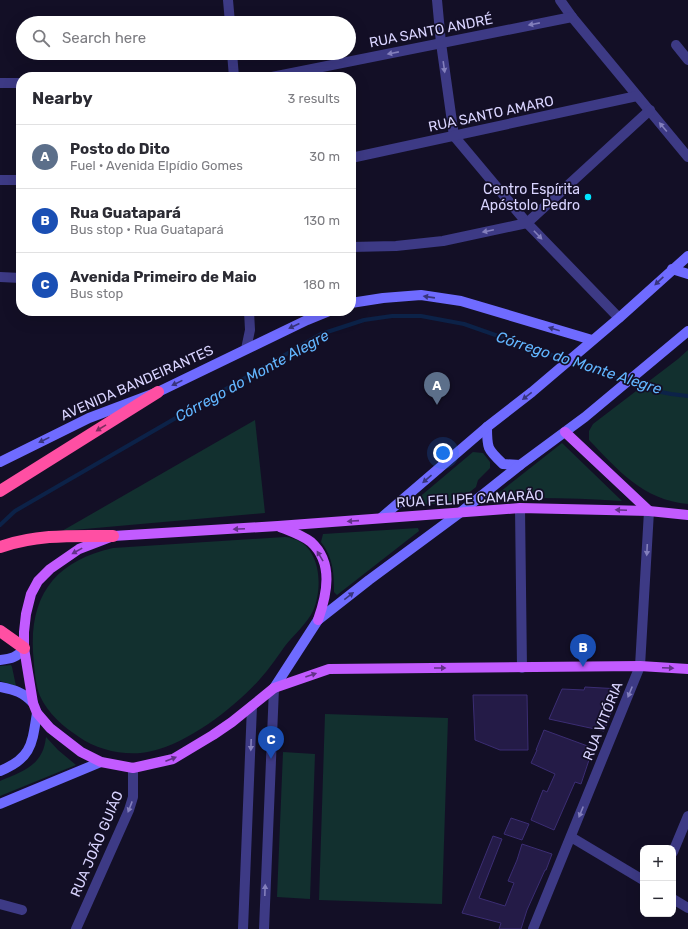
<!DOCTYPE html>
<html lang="en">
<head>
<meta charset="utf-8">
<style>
  body { margin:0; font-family:Rubik,sans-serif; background:#f2f2f3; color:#2b2b33 }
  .controls { position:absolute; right:12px; bottom:12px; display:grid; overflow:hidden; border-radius:8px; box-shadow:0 4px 16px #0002 }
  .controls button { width:36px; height:36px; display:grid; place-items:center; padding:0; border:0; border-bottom:1px solid #e1e1e2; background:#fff; color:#2b2b33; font:20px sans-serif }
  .you { position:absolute; left:443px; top:453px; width:14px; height:14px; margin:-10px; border:3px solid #fff; border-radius:50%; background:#1a73e8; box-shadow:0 0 0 6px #1a73e833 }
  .badge { display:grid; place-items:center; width:26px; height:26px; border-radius:50%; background:#0b8043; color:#fff; font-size:13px; font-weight:700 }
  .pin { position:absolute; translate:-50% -33px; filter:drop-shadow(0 1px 2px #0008) }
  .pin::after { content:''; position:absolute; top:21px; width:14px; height:12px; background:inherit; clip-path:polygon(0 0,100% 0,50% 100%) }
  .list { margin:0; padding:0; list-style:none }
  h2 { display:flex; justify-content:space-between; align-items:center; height:52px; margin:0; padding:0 16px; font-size:17px }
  h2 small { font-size:13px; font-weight:400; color:#7c7c81 }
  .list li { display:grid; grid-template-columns:26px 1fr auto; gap:12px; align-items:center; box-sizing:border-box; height:64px; padding:0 16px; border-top:1px solid #e1e1e2 }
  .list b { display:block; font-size:15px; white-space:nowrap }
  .list p { margin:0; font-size:13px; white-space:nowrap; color:#7c7c81 }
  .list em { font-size:13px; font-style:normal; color:#7c7c81 }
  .icon { flex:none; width:22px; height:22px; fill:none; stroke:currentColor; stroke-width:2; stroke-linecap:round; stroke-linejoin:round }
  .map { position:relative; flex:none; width:688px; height:929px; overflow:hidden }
  .search { position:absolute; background:#fff; box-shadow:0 4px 16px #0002; left:16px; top:16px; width:340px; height:44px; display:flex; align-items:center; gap:10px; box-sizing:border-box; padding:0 14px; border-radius:22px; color:#7c7c81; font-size:15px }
  .panel { position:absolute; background:#fff; box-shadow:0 4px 16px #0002; left:16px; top:72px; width:340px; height:244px; border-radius:16px }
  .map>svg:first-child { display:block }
</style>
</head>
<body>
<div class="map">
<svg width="688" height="929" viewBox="0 0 688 929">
  <rect width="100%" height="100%" fill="#130f26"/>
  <g fill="#12302f">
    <path d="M688,350V504C643,500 618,470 589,440V431L593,424L678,359Z"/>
    <path d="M255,420L265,513L62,531Z"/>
    <path d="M562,443L622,501C578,498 535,497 491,499Z"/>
    <path d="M473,452L483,453L490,462V468L478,480L476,487L456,503L410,505Z"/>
    <path d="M418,528L419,531L337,595L334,592C334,573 333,557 321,542L323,534Z"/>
    <path d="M285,537C321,540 324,586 313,611C308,622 293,636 285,646C277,657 269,669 260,679C235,707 189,743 152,751C129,757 99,751 79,737C64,727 48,714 40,696C35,684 34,665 33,652C30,594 56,561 113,548Z"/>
    <path d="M11,665L12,667L16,686L0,681V666Z"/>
    <path d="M325,714L448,718L442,904L319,900Z"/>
    <path d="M46,737L58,750L76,765L0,796V781C23,771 43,766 46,737Z"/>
    <path d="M283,752L315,754L310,899L277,897Z"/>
  </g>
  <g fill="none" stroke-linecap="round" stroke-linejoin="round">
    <path stroke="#0c2248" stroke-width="4" d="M0,525L15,511L321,334L364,320L392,316H421L464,324L651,390L671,394L688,396"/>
  </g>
  <g fill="#241b47" stroke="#3b2d73">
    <path d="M585,687L620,689L604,731L549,719L562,689L584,690Z"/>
    <path d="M473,695H527L528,750H500L475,740Z"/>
    <path d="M544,730L593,748L581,784L575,782L554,830L531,820L543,790L547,792L555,774L531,763L537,750H536Z"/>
    <path d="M511,818L529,824L522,840L504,834Z"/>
    <path d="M493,836L502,839L479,898L505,906L514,883L508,881L517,860L522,844L552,854L546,870H545L527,910L521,929H499L501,923L462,913Z"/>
  </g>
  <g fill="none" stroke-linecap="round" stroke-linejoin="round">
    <g stroke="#3d3a85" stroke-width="10">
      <path d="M228,0L230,23"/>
      <path d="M437,0L441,43L454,136L527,223L619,318"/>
      <path d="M560,0L572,17L688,157"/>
      <path d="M676,45L688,60"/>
      <path d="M232,53L234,77"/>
      <path d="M272,77L572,17"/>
      <path d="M0,83H21"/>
      <path d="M351,158L637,96"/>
      <path d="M0,180H21"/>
      <path d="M351,247L396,246L443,241L527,223L650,110"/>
      <path d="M0,277L21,278"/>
      <path d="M246,349L250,330L249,311"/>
      <path d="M520,508L522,668"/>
      <path d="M571,837L643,880"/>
      <path d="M673,852L688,816"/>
      <path d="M673,899L688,908"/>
      <path d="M0,904L22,910"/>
      <path d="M533,929L640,666L649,511"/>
    </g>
    <g stroke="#3d3a85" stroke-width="10">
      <path d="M76,929L129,810L133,797V768"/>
      <path d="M243,929L252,706"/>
      <path d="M264,929L274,688"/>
    </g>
    <g stroke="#6f6bff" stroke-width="10">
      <path d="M672,269L688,274"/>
      <path d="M351,303L383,298L421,295L461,301L592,340"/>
      <path d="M487,427C487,448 487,449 503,464L520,465"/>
      <path d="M0,462L89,418L158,392L307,320L329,311"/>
      <path d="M381,518L487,427L532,392L619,318L688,256"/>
      <path d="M0,660C11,659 18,657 24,648"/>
      <path d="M0,687C15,690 23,692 33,703"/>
      <path d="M274,688L318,620L369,580L461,512L520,465L585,417L688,331"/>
      <path d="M0,771C32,758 32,744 37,713"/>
      <path d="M0,804L101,762"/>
    </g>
    <g stroke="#c25bff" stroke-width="10">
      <path d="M565,432L649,511"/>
      <path d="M688,515L649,511L520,508L278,526L113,536L79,549L50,569L38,581L31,594L26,614L24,632V648L33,703L37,713L50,728L81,752L101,762L133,768L173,759L213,735L232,722L274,688L329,669L640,666L688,669"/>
      <path d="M280,527C290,531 302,535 311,542C334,563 327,594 318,620"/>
    </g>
    <g stroke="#ff4fa3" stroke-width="12">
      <path d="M0,491L158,392"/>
      <path d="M0,547C38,534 73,536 113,536"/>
      <path d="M0,631L24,648"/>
    </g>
  </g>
  <defs><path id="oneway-solid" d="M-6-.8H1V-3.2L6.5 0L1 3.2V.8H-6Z"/></defs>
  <g fill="#837fbc">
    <use href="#oneway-solid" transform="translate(534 24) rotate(169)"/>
    <use href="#oneway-solid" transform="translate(393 53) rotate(169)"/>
    <use href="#oneway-solid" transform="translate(444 67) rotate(82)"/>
    <use href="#oneway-solid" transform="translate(663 127) rotate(-130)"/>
    <use href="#oneway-solid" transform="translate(488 231) rotate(168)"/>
    <use href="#oneway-solid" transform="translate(538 235) rotate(46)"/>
    <use href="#oneway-solid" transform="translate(647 550) rotate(93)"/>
    <use href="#oneway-solid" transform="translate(630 692) rotate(112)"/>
    <use href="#oneway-solid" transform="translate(251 745) rotate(92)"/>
    <use href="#oneway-solid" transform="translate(130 807) rotate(111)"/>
    <use href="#oneway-solid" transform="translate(581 812) rotate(112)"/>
    <use href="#oneway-solid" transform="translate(265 890) rotate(-88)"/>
  </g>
  <g fill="#38347d">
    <use href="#oneway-solid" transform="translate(659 281) rotate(137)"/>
    <use href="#oneway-solid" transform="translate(429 297) rotate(-172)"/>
    <use href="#oneway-solid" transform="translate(294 326) rotate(155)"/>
    <use href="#oneway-solid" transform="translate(554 329) rotate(-163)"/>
    <use href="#oneway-solid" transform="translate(177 383) rotate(154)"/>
    <use href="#oneway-solid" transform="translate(527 396) rotate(142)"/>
    <use href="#oneway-solid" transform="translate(44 440) rotate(154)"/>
    <use href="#oneway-solid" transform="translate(427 479) rotate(139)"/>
    <use href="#oneway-solid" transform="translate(349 596) rotate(-38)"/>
  </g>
  <use fill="#7d2c5e" href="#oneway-solid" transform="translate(101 428) rotate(148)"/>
  <g fill="#623188">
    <use href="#oneway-solid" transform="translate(621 510) rotate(-178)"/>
    <use href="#oneway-solid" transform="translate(353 521) rotate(176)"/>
    <use href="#oneway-solid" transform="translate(239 529) rotate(177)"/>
    <use href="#oneway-solid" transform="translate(77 551) rotate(151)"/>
    <use href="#oneway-solid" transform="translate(320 556) rotate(-121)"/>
    <use href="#oneway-solid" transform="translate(440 668)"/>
    <use href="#oneway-solid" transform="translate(668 668) rotate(3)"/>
    <use href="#oneway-solid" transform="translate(311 675) rotate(-19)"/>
    <use href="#oneway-solid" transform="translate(171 759) rotate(-21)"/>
  </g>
  <circle fill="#00e5ff" stroke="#130f26" stroke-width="1.5" cx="588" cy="197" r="4"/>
  <g text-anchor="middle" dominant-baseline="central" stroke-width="3.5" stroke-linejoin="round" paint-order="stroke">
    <g font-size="14" fill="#d9d4ff" stroke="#130f26">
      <text transform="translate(431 31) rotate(-11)">RUA SANTO ANDRÉ</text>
      <text transform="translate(491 114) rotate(-12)">RUA SANTO AMARO</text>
      <text transform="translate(137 383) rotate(-24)">AVENIDA BANDEIRANTES</text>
      <text transform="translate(470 499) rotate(-3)">RUA FELIPE CAMARÃO</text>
      <text transform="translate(603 721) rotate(-68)">RUA VITÓRIA</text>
      <text transform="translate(97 844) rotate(-67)">RUA JOÃO GUIÃO</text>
    </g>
    <g font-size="14" fill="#d9d4ff" stroke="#130f26" text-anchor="end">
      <text x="580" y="189">Centro Espírita<tspan x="580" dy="16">Apóstolo Pedro</tspan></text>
    </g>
    <g font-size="15" font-style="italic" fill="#62b6ff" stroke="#130f26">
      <text transform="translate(579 363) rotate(18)">Córrego do Monte Alegre</text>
      <text transform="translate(252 376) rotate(-29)">Córrego do Monte Alegre</text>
    </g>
  </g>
</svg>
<div class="controls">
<button>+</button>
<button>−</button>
</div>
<div class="you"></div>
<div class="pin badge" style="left:437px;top:405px;background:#5c6f8a">A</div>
<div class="pin badge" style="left:583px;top:667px;background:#1a4fb4">B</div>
<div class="pin badge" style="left:271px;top:759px;background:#1a4fb4">C</div>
<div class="search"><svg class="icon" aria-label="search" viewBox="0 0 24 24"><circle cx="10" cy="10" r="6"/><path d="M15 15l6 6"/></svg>Search here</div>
<section class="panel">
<h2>Nearby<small>3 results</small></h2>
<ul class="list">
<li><span class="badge" style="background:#5c6f8a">A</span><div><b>Posto do Dito</b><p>Fuel · Avenida Elpídio Gomes</p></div><em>30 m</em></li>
<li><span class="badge" style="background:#1a4fb4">B</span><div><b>Rua Guatapará</b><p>Bus stop · Rua Guatapará</p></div><em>130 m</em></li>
<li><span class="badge" style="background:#1a4fb4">C</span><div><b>Avenida Primeiro de Maio</b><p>Bus stop</p></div><em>180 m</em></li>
</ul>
</section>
</div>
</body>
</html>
